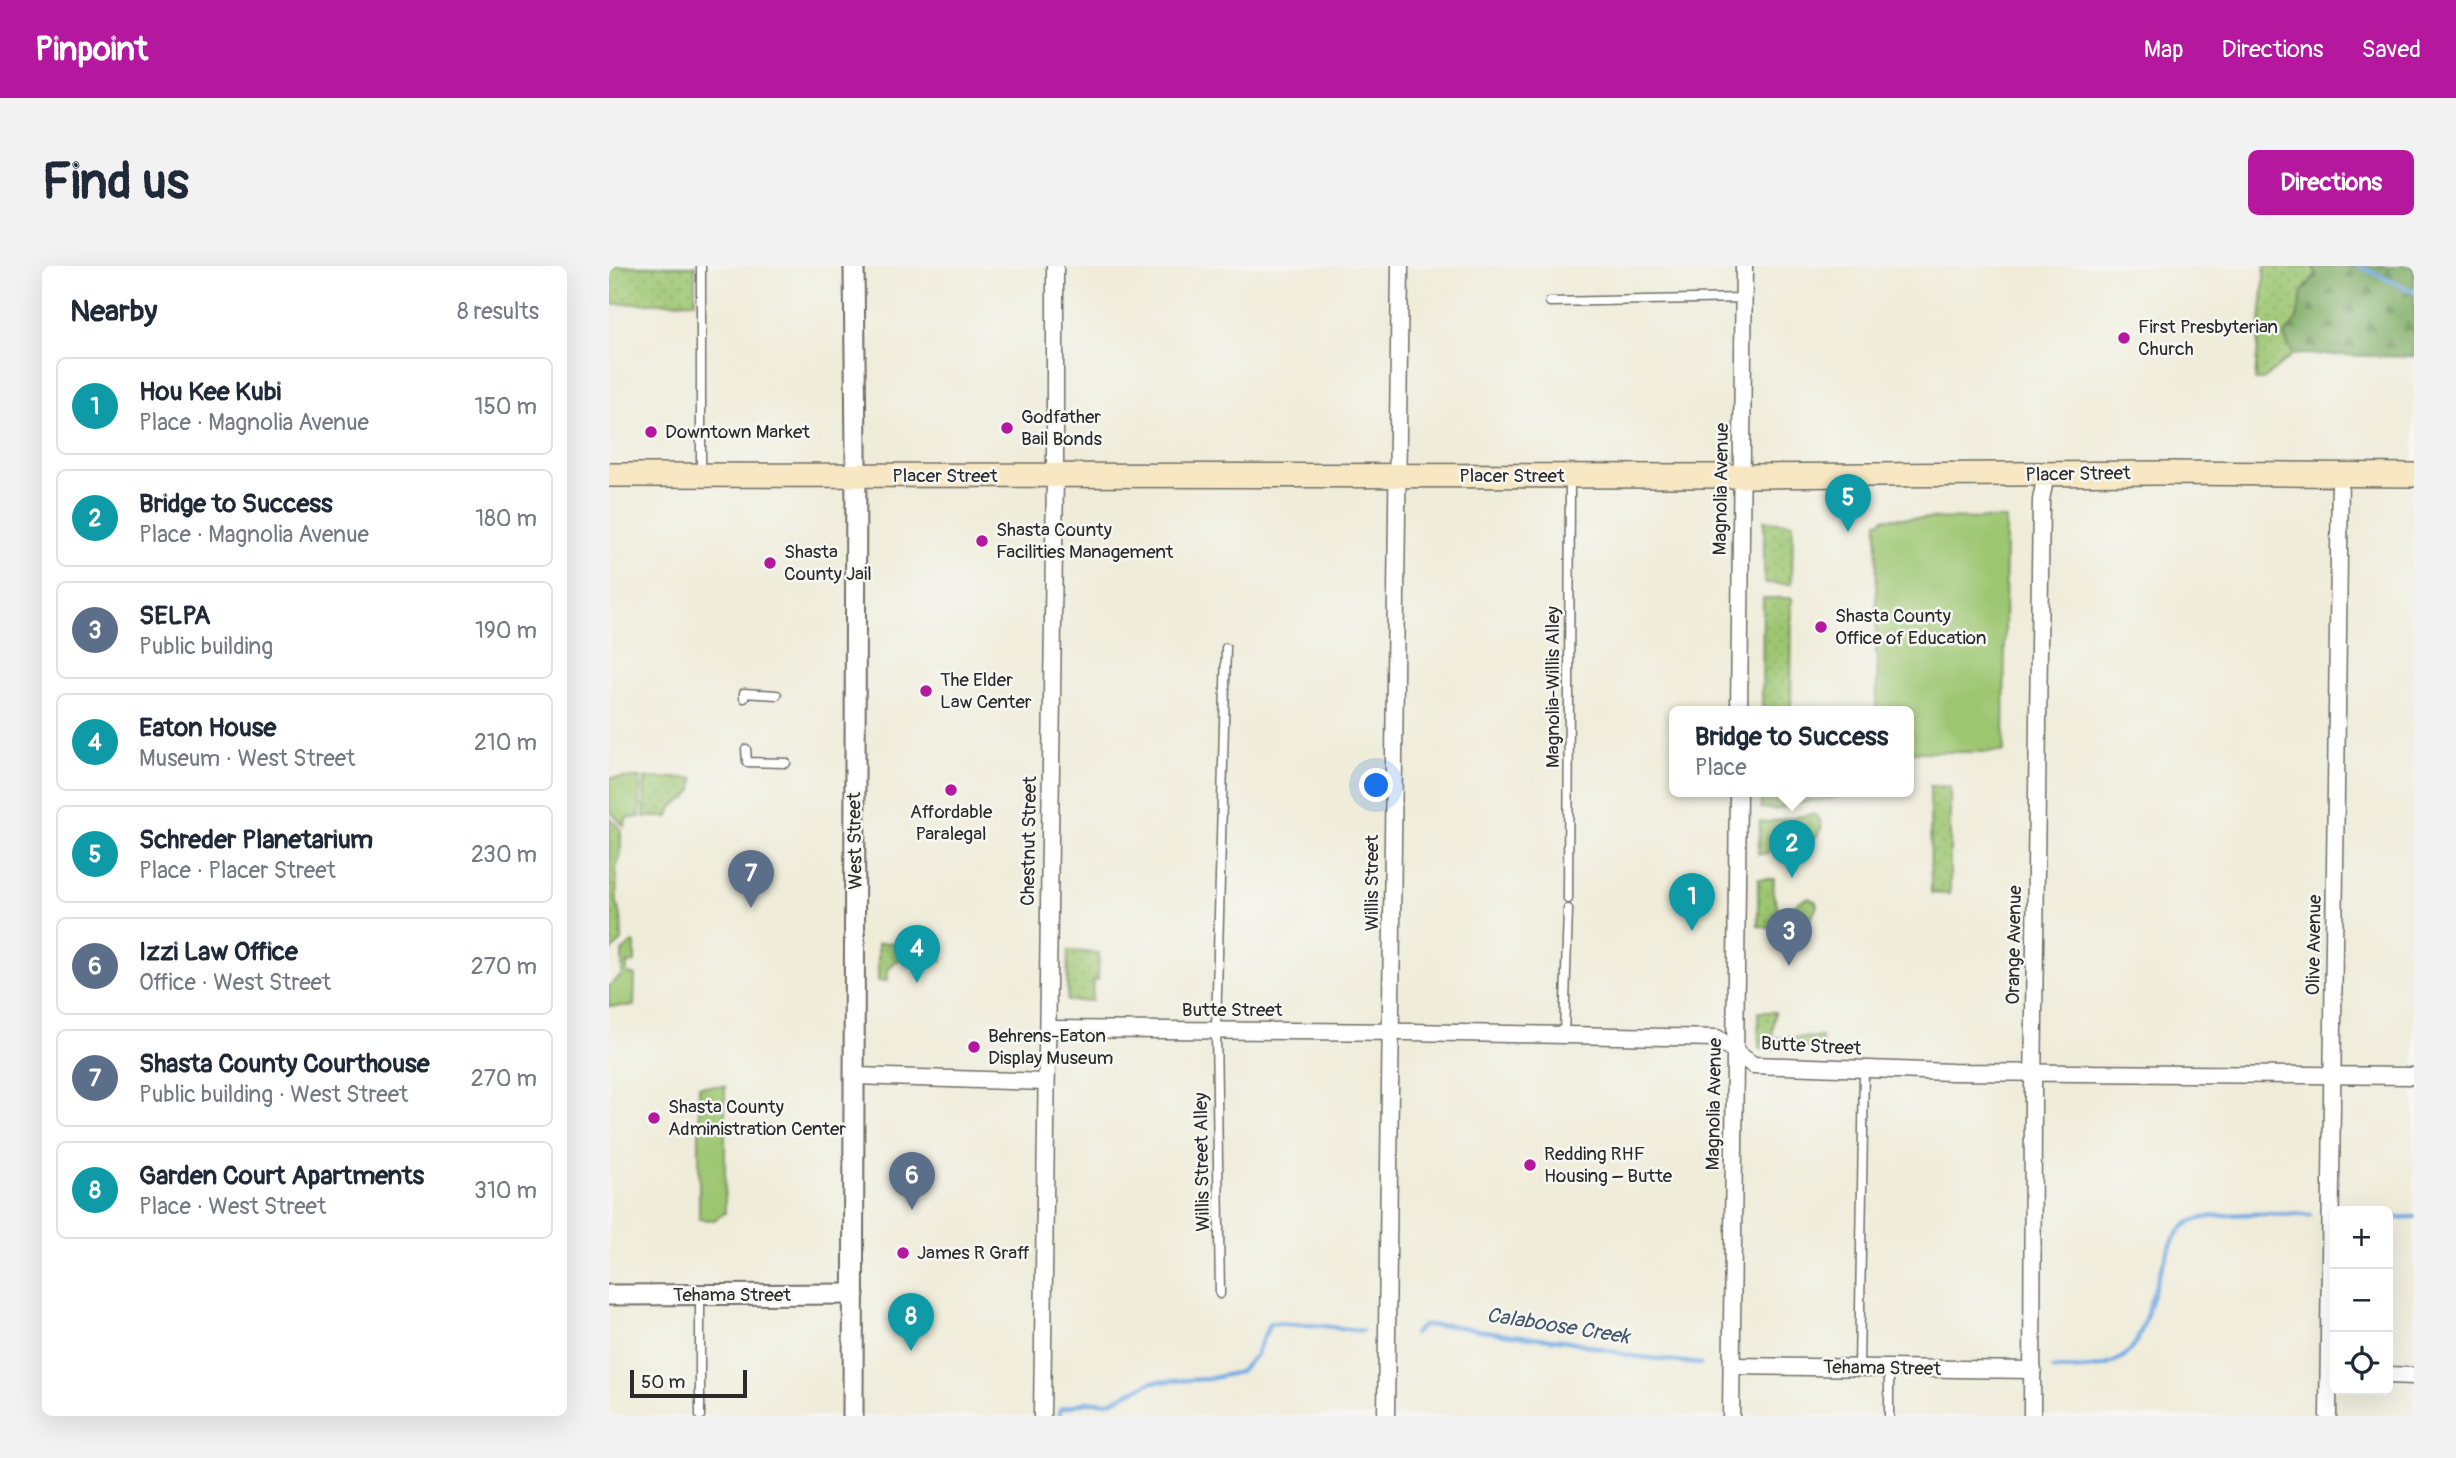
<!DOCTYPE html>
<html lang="en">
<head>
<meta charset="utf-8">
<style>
  body { margin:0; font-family:Pangolin,sans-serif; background:#f2f2f3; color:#1f2937 }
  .controls { position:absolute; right:21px; bottom:21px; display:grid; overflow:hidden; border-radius:10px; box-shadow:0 7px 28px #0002 }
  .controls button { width:63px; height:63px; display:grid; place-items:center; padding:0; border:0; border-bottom:2px solid #e0e1e3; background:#fff; color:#1f2937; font:35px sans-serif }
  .scale { position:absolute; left:21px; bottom:18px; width:117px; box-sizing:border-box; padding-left:7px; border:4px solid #2b2b2b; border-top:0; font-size:19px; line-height:24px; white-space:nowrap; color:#2b2b2b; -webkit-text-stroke:5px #f6f6f2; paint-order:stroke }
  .you { position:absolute; left:768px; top:520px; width:24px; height:24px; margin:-18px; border:5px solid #fff; border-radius:50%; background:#1a73e8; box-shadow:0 0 0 10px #1a73e833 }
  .badge { display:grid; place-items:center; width:46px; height:46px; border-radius:50%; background:#b5179e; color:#fff; font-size:23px; font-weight:700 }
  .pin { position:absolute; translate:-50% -58px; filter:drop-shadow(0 2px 4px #0008) }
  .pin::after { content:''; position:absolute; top:37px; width:24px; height:21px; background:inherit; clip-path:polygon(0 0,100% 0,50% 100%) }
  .popup { position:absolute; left:1060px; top:440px; width:245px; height:91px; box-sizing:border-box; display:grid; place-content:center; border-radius:10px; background:#fff; filter:drop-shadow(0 2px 5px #0005); font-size:23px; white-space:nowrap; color:#747a83 }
  .popup b { font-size:26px; color:#1f2937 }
  .popup::after { content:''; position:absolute; left:50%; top:100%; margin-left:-14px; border:14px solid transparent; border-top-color:#fff }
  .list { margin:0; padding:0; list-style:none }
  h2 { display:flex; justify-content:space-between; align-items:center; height:91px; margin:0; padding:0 28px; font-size:30px }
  h2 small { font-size:23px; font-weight:400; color:#747a83 }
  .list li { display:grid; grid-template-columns:46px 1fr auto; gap:21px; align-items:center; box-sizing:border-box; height:98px; margin:0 14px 14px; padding:0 14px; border:2px solid #e0e1e3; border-radius:10px }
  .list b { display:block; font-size:26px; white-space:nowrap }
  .list p { margin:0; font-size:23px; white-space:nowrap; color:#747a83 }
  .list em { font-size:23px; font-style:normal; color:#747a83 }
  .icon { flex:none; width:38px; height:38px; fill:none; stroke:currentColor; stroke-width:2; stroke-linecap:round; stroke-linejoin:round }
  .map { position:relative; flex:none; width:1805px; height:1150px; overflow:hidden; border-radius:10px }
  header { display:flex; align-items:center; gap:42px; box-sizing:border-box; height:98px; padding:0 35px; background:#b5179e; color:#fff }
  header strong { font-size:33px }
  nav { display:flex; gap:38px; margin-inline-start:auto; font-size:24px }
  .intro { display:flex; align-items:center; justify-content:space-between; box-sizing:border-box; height:168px; padding:0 42px }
  h1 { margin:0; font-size:49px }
  .button { padding:18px 32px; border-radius:10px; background:#b5179e; color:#fff; font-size:24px; font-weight:700 }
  main { display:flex; gap:42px; padding:0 42px }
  aside { flex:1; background:#fff; border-radius:10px; box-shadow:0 7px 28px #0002 }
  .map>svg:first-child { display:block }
</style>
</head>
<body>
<header>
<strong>Pinpoint</strong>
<nav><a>Map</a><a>Directions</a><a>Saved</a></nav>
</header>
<div class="intro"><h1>Find us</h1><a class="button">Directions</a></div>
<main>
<aside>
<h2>Nearby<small>8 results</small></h2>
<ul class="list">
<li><span class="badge" style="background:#0f9aa8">1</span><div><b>Hou Kee Kubi</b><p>Place · Magnolia Avenue</p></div><em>150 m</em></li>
<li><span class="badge" style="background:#0f9aa8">2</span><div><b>Bridge to Success</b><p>Place · Magnolia Avenue</p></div><em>180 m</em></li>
<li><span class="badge" style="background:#5c6f8a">3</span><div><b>SELPA</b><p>Public building</p></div><em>190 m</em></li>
<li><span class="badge" style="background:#0f9aa8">4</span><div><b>Eaton House</b><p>Museum · West Street</p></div><em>210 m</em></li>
<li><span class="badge" style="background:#0f9aa8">5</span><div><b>Schreder Planetarium</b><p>Place · Placer Street</p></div><em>230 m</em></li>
<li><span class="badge" style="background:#5c6f8a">6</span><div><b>Izzi Law Office</b><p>Office · West Street</p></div><em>270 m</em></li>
<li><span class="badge" style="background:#5c6f8a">7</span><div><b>Shasta County Courthouse</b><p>Public building · West Street</p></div><em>270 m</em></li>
<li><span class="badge" style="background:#0f9aa8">8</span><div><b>Garden Court Apartments</b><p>Place · West Street</p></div><em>310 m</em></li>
</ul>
</aside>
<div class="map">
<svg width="1805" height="1150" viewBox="0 0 1805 1150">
  <defs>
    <pattern id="grass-dots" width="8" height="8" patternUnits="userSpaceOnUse" patternTransform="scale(1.75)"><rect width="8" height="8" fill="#9dc671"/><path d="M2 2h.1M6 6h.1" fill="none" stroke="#87aa62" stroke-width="1.8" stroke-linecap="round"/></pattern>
    <pattern id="forest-firs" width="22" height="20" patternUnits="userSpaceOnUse" patternTransform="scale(1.75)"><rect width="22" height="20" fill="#7eab63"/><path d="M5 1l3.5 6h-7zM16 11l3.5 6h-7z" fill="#678b52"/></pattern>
  </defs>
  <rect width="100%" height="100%" fill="#f6f6f2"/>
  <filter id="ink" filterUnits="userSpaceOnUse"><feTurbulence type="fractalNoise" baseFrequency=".0143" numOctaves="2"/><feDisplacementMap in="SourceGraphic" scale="14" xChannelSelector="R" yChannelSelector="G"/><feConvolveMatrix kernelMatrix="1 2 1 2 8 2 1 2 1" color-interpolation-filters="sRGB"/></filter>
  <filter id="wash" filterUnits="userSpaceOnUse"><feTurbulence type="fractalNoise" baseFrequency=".00686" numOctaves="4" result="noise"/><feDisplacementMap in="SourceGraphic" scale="28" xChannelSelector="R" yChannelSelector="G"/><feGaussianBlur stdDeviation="1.57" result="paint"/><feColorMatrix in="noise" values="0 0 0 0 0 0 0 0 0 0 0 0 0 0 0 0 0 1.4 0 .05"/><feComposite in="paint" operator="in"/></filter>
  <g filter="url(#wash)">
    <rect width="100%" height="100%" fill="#efecd9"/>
    <g fill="url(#grass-dots)" stroke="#64784e" stroke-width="2">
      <path d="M0,0H86V36L0,38Z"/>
      <path d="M1656,0H1704L1707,9L1693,26L1688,53L1675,70L1684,88L1654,114H1646Z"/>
      <path d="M1155,255L1184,257L1183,318L1155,317Z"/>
      <path d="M1154,332H1183L1182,446H1153Z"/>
      <path d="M36,512H85L84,524L77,532C68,539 62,537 60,551H35Z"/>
      <path d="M1321,520L1341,521V628L1322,627Z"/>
      <path d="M1152,526H1232L1229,531L1221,533L1186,537L1166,544L1152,542Z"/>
      <path d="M1204,548C1214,553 1215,564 1207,571C1191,577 1166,567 1160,588H1149L1151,555L1158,556Z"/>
      <path d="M0,552L12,563V589L7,600L8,639L12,649L13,675L0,687Z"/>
      <path d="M1149,613H1165L1164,628L1170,644H1174L1175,647L1164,656V663L1149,660Z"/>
      <path d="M330,676L334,680L333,695L288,694L279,704V715H269V677Z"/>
      <path d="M459,685L490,687L489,714H484L483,735H458Z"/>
      <path d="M1149,746H1166L1163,772L1213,771V782L1150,783Z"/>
    </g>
    <path fill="url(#forest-firs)" stroke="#546b47" stroke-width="2" d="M1704,0H1805V91L1684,88L1675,70L1688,53L1693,26L1707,9Z"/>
    <g fill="#9dc671" stroke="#64784e" stroke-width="2">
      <path d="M1274,252L1397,253L1395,486H1300V446H1267L1269,391L1267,390L1268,256L1273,255Z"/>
      <path d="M0,512H32L31,551L17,552L16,561L0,544Z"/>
      <path d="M1199,632L1207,636L1208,640C1201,659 1188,670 1167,662L1171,660C1171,648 1188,635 1199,632Z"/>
      <path d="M23,676L26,678V697H18V708L26,709L25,740H0V720L13,709V686Z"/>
      <path d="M90,820H116V947L105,954L90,953Z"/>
    </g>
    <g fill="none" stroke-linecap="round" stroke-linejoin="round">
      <g stroke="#75abe3" stroke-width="4.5">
        <path d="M1750,0L1805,26"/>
        <path d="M1779,952L1805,951"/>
        <path d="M805,1068L814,1060L838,1059L902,1069L960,1075L1023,1090L1091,1098"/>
        <path d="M1444,1103C1541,1108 1526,1070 1554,998C1559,986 1565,968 1575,960C1594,943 1674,949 1701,949"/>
        <path d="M451,1150V1143L478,1136H500L543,1116L599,1113L630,1106L646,1090L661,1057L715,1060L753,1065"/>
      </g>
    </g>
  </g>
  <g filter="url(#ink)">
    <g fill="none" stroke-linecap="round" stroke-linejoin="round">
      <defs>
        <g id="service">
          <path d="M941,36L1135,32"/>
          <path d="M92,206V0"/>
          <path d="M135,432V427L168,429"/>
          <path d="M137,483L138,496L177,497"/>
          <path d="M959,633L961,212"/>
          <path d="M955,769L959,643"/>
          <path d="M611,1028L607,764L617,382"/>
          <path d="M91,1030V1150"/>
          <path d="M1250,1101L1255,804"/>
          <path d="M1280,1102V1150"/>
        </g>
        <g id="minor">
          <path d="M1130,446L1135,0"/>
          <path d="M439,763L801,766L1108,772L1144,799L1343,806L1805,810"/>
          <path d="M246,810L437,816"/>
          <path d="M1123,1100L1424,1104"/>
          <path d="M1779,1109L1805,1110"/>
          <path d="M433,1150L446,210V0"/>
          <path d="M777,1150L791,0"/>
          <path d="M1122,1150L1129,526"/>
          <path d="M1423,1150L1424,824L1432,234L1437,209"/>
          <path d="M1719,1150L1731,209"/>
        </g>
        <g id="tertiary">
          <path d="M0,1029L245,1028"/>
          <path d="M244,1150L247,184L245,0"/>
        </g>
        <path id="secondary" d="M0,209L1133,210L1551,207L1805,209"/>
      </defs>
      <use href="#service" stroke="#706f68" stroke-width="11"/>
      <use href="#minor" stroke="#706f68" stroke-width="19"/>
      <use href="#tertiary" stroke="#706f68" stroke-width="23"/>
      <use href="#secondary" stroke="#706f68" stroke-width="26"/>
      <use href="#service" stroke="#fff" stroke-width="8"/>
      <use href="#minor" stroke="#fff" stroke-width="16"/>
      <use href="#tertiary" stroke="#fff" stroke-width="19"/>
      <use href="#secondary" stroke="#f7e8c3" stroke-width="23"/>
    </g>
  </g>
  <g fill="#b5179e" stroke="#f6f6f2" stroke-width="2.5">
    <circle cx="1515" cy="72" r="7"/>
    <circle cx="398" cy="162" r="7"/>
    <circle cx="42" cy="166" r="7"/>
    <circle cx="373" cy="275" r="7"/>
    <circle cx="161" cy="297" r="7"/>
    <circle cx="1212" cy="361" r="7"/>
    <circle cx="317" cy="425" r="7"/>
    <circle cx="342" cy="524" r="7"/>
    <circle cx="365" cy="781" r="7"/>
    <circle cx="45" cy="852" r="7"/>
    <circle cx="921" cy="899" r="7"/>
    <circle cx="294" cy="987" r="7"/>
  </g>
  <g text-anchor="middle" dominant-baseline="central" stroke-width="5" stroke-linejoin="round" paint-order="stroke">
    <g font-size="19" fill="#2b2b2b" stroke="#f6f6f2" text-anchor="start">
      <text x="1529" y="61">First Presbyterian<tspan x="1529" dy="22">Church</tspan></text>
      <text x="412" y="151">Godfather<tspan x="412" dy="22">Bail Bonds</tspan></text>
      <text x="56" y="166">Downtown Market</text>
      <text x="387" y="264">Shasta County<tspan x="387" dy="22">Facilities Management</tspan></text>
      <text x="175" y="286">Shasta<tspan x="175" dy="22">County Jail</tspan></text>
      <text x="1226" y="350">Shasta County<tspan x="1226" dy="22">Office of Education</tspan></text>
      <text x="331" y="414">The Elder<tspan x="331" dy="22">Law Center</tspan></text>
      <text x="342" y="546" text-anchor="middle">Affordable<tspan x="342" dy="22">Paralegal</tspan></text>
      <text x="379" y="770">Behrens-Eaton<tspan x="379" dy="22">Display Museum</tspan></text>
      <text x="59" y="841">Shasta County<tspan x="59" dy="22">Administration Center</tspan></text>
      <text x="935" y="888">Redding RHF<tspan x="935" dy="22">Housing – Butte</tspan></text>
      <text x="308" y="987">James R Graff</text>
    </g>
    <g font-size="19" fill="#2b2b2b" stroke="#f6f6f2">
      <text transform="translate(1469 208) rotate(-1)">Placer Street</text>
      <text x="336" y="210">Placer Street</text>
      <text x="903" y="210">Placer Street</text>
      <text transform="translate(1112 223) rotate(-89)">Magnolia Avenue</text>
      <text transform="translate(944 421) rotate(-90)">Magnolia-Willis Alley</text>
      <text transform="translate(246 575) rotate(-91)">West Street</text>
      <text transform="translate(420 575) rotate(-89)">Chestnut Street</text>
      <text transform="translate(763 617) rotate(-90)">Willis Street</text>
      <text transform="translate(1405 679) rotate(-89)">Orange Avenue</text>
      <text transform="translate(1705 679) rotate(-89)">Olive Avenue</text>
      <text x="623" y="744">Butte Street</text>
      <text transform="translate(1202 780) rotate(3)">Butte Street</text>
      <text transform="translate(1105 838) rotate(-89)">Magnolia Avenue</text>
      <text transform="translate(593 896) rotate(-91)">Willis Street Alley</text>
      <text x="123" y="1029">Tehama Street</text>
      <text transform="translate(1273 1102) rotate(1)">Tehama Street</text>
    </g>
    <g font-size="21" font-style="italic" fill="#45586b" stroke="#f6f6f2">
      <text transform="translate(949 1060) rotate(9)">Calaboose Creek</text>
    </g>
  </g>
</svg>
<div class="controls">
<button>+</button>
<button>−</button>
<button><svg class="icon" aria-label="locate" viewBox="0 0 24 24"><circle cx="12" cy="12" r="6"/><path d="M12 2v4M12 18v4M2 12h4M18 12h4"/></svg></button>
</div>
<div class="scale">50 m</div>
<div class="you"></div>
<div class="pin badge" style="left:1083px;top:665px;background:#0f9aa8">1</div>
<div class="pin badge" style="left:1183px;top:612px;background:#0f9aa8">2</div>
<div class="popup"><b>Bridge to Success</b>Place</div>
<div class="pin badge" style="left:1180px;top:700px;background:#5c6f8a">3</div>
<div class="pin badge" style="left:308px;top:717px;background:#0f9aa8">4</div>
<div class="pin badge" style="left:1239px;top:266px;background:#0f9aa8">5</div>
<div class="pin badge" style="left:303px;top:944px;background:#5c6f8a">6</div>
<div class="pin badge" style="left:142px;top:642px;background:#5c6f8a">7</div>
<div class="pin badge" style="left:302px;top:1085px;background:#0f9aa8">8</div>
</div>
</main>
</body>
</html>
